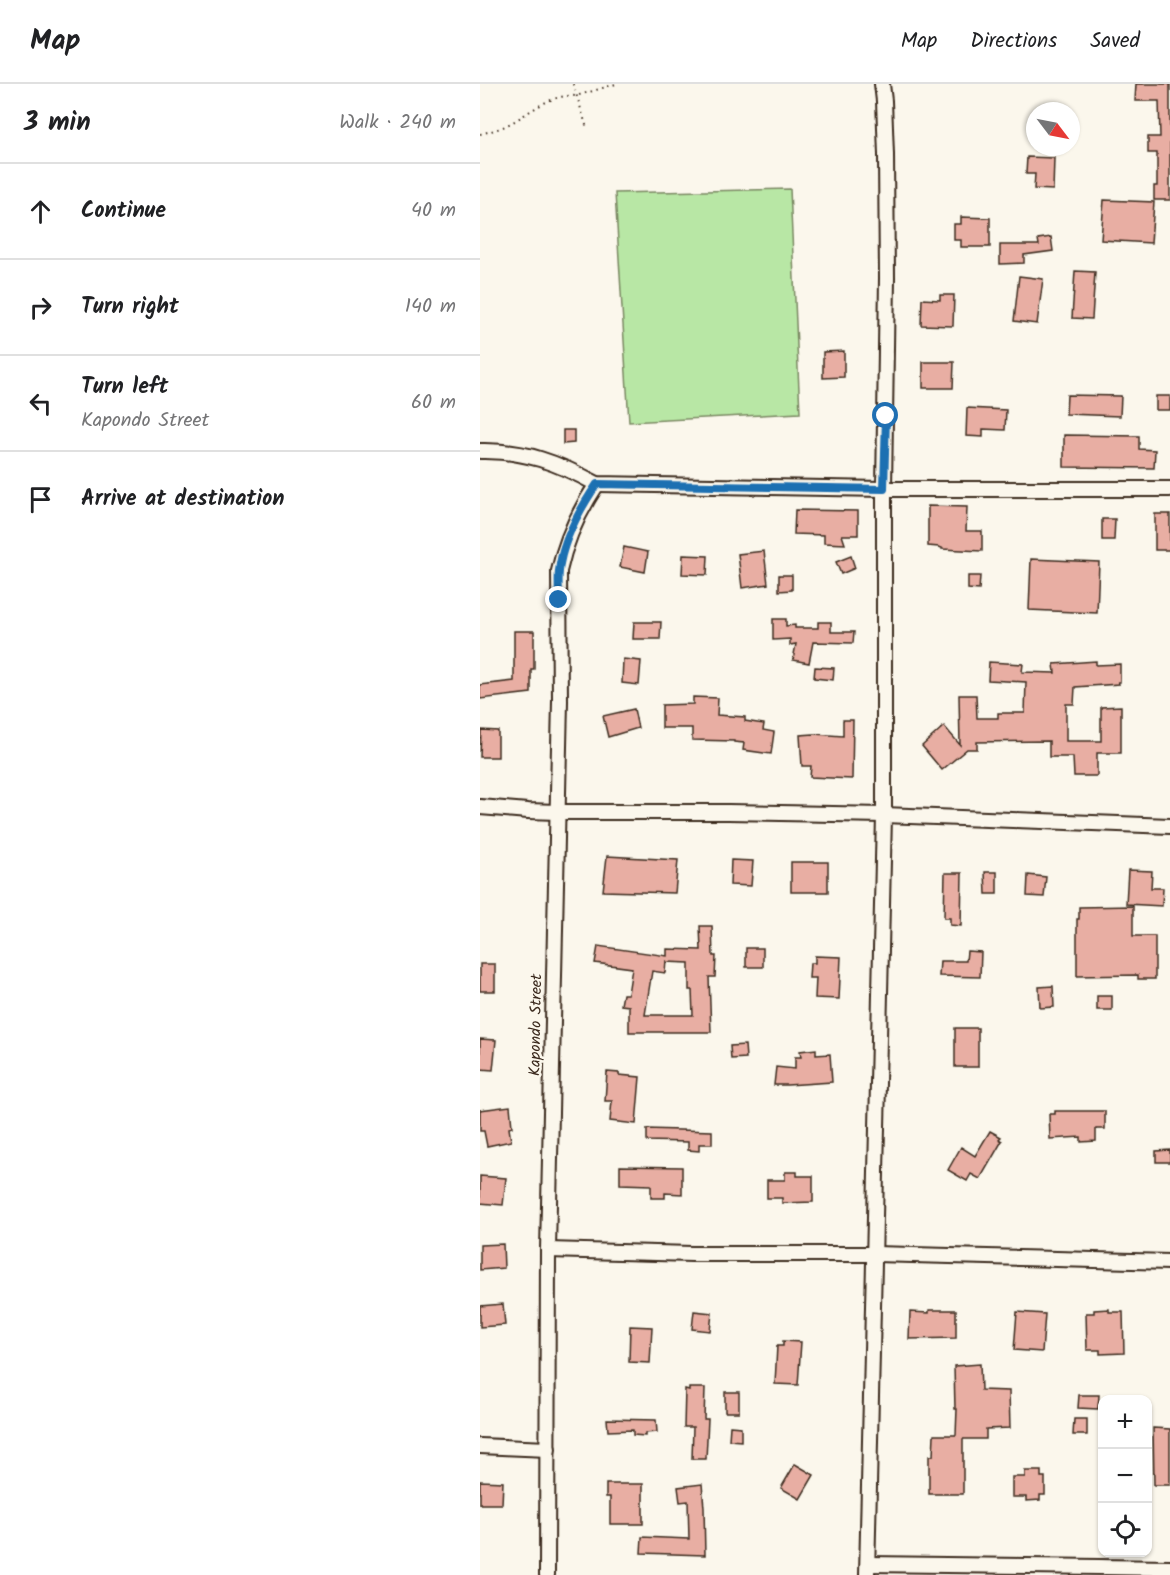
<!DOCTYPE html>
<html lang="en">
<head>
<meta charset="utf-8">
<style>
  body { margin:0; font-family:Kalam,sans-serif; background:#f6f6f6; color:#202124 }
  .controls { position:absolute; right:18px; bottom:18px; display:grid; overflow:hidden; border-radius:12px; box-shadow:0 2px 4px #0004 }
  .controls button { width:54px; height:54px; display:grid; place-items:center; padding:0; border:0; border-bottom:2px solid #e0e0e0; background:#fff; color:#202124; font:30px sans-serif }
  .compass { position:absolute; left:546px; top:18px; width:54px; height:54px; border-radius:50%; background:#fff; box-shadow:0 2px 4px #0004; rotate:122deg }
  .stop { position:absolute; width:18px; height:18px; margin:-14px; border:4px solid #1f6fb2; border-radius:50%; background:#fff }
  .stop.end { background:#1f6fb2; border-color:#fff; box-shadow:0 2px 6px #0008 }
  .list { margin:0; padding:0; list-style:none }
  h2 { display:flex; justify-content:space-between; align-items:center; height:78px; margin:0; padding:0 24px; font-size:26px }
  h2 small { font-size:20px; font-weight:400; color:#757577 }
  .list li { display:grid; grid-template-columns:39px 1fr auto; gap:18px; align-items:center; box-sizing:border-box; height:96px; padding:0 24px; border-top:2px solid #e0e0e0 }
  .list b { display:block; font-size:22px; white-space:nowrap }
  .list p { margin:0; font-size:20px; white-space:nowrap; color:#757577 }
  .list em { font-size:20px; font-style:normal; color:#757577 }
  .icon { flex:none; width:33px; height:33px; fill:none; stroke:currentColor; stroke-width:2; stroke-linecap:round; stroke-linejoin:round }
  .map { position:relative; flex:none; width:690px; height:1491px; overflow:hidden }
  header { display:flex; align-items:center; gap:36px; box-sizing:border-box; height:84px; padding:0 30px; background:#fff; border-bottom:2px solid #e0e0e0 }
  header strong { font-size:28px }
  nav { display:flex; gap:33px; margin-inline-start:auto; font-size:21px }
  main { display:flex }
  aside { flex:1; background:#fff }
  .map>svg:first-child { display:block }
</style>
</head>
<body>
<header>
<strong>Map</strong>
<nav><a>Map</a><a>Directions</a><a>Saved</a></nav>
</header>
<main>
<aside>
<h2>3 min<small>Walk · 240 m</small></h2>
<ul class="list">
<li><svg class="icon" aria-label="ahead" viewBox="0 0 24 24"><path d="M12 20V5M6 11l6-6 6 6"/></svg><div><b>Continue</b></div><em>40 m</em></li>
<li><svg class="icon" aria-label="right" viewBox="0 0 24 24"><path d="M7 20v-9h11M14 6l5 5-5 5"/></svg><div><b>Turn right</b></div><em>140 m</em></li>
<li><svg class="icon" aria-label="left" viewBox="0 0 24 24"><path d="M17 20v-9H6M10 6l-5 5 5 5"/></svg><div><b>Turn left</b><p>Kapondo Street</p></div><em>60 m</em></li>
<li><svg class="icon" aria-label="arrive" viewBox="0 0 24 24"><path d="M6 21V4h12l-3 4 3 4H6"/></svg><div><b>Arrive at destination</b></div></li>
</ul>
</aside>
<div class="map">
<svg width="690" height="1491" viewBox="0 0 690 1491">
  <rect width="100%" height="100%" fill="#fbf7ec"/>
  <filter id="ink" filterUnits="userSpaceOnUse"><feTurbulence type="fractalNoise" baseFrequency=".0167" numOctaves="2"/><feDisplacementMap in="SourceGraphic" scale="12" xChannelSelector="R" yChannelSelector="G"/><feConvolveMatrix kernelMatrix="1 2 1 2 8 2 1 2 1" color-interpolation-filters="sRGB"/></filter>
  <g filter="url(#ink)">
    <path fill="#b8e7a5" stroke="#7a8862" stroke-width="1.5" d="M310,105L320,329L149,338L135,109Z"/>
    <g fill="#e8aea3" stroke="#3b2a1e" stroke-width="1.5" fill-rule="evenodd">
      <path d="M656,0H690V116H674V102H677V69H668V53H680L679,17H655Z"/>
      <path d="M547,73L574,74L573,106L554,105L555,90H546Z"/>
      <path d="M624,116L674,118L671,159L621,156Z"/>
      <path d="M481,133L510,134V163H481V156H474V140H481Z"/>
      <path d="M571,153L573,167L544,171V179L520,180V161H559L558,155Z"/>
      <path d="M595,187L615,188L612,235L592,234Z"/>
      <path d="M539,192L563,195L557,240L534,237Z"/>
      <path d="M460,211H474L473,242L441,241L442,215L460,216Z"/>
      <path d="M364,267V293L343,294V268Z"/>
      <path d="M443,278H474L473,304H443Z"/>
      <path d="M587,311L641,312L640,332L586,330Z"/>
      <rect x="676" y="312" width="14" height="14"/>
      <path d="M487,324L526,326L525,346L503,345V353L486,352Z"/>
      <path d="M83,346H94V359L83,360Z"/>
      <path d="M584,351L659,352V365L675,366L674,384L584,383Z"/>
      <path d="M448,422L487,423L486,447H502V467L462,465V464L459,463L448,462Z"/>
      <path d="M315,426L378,427V451H362L365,460L344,459V451L314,450Z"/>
      <rect x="675" y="430" width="15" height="36"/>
      <path d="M622,435H635L634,456H622Z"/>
      <path d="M144,463L168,468L165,488L140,483Z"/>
      <path d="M284,467L288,500L262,504L258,470Z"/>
      <path d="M203,471L228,472L227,491L202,490Z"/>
      <path d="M371,472L375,484L361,490L356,478Z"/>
      <path d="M551,475L619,478L617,529L549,526Z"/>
      <path d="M299,491H312V506L299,507Z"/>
      <path d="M488,492H500L499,506L488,505Z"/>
      <path d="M293,535H306V542L315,541V544H338V538H351V548H374L373,559L333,558L329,579L313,576L316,560L310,561V555L293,556Z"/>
      <path d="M154,538H181L180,555H153Z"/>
      <path d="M34,547H54V585H51V609L0,615V601L34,597Z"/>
      <path d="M143,575L161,577L159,601L142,599Z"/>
      <path d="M616,577V581L640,580V598H638L639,600L595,603L594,620H586V657H621V623L641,622V669H617V692H594L593,673H569V657L497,658V665H487L462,686L442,662L464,642L480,661L479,611H496L497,634H518V629H545L546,598L508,596L509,578L543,580L542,588L575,589L574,580Z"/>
      <path d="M335,583L354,584L353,596L334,594Z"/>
      <path d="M213,613L238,614L237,631L265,633V637L284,640L283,646L294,648L291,670L263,666L264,659L254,658V657L212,656V644H182V621L213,620Z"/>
      <path d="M154,625L158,644L128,653L123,632Z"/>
      <path d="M363,636H373L372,695L330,693L331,682H322L320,651L334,650L363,652Z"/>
      <path d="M1,646L18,647V673H0Z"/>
      <path d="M127,772L198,776L195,809L123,807Z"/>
      <path d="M251,776L273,777L271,802L250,801Z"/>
      <rect x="311" y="778" width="37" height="30"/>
      <path d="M648,786L672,787L671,804H683L682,822L646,820Z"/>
      <path d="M505,788H517V810H506Z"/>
      <path d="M465,789H482L481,842L470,841V834H464Z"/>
      <path d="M548,791L566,793L564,813L547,812Z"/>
      <path d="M653,822V852H675V895H658V891L597,892V835H599V823Z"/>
      <path d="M220,842H232L233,872H236L235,893H229L231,948H149V922L141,921L143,910H148L152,884L115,879L118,862L187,872V865L221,866ZM186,876V878L209,879V906H212L213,931H165L172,887L185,889Z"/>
      <rect x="266" y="864" width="17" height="19"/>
      <path d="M487,867L501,868L500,893L459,892L460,877H486Z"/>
      <path d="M335,872L361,873L359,915L335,914L336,894H329L330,879H335Z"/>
      <rect x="0" y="880" width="15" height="27"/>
      <path d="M573,902L574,923L560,924L559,903Z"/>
      <rect x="617" y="912" width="15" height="14"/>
      <rect x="475" y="944" width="23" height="39"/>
      <path d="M0,955L16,956L13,986L0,985Z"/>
      <path d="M265,961L266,974L251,975L250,962Z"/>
      <path d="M336,965V971L350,970L352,998L307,1001H294L296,983L315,985V973H321L320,967Z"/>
      <path d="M127,988L139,989V991L160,993L156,1040L130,1037L132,1017H125Z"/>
      <path d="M30,1022L32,1043L29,1044L31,1057L7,1062L4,1047H0V1026Z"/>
      <path d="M575,1027H625V1045H616V1057L601,1058V1053L570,1055L569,1030H575Z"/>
      <path d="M167,1045L232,1047V1060H219V1067L208,1066V1058L167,1057Z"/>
      <path d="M510,1047L521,1053L519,1055L522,1057L500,1095L491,1090L487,1097L468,1086L481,1063L495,1072Z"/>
      <path d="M690,1066V1078H676V1067Z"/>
      <path d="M140,1082L202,1083V1110L185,1109V1114H171V1101L140,1100Z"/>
      <path d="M305,1088H317V1092H333V1118L302,1119V1114H287V1096H305Z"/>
      <path d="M0,1092L26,1094L23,1121L0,1119Z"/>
      <path d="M23,1160L24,1184L0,1186V1161Z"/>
      <path d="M23,1220L25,1241L0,1243V1222Z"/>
      <path d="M629,1225V1228H643L644,1269L620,1270V1266H607L606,1229H614V1226Z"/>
      <path d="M449,1226H476V1254L429,1255L430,1228L449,1229Z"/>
      <path d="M214,1227L232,1229L230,1247L212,1245Z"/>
      <path d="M537,1228L565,1230L562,1268L534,1266Z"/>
      <path d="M150,1242L172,1243L170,1279L149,1278Z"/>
      <path d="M303,1257L321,1258L318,1301L295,1300L297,1262H303Z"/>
      <path d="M500,1280L501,1306L529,1307L530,1344L506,1345V1355H483V1410H449V1372H453L454,1351H476L477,1325H475L474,1282Z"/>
      <path d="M209,1304H225L224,1335H228L226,1375H212L213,1343H204L205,1305L209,1306Z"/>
      <rect x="245" y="1308" width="14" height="20"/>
      <path d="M599,1311H619L618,1325L598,1324Z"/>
      <path d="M127,1335L176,1336L177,1348L165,1349V1352L153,1351V1346L128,1347Z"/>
      <path d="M594,1335H607V1351H593Z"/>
      <path d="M250,1342L261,1343V1357L249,1356Z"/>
      <path d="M673,1344L690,1345V1401H674Z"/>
      <path d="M315,1380L334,1391L320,1415L301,1404Z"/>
      <path d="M545,1387H561V1393H565V1411H560V1416L546,1417V1413H532V1393H545Z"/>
      <path d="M0,1397L23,1398L22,1420H0Z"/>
      <path d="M126,1400H163V1440H130V1413H126Z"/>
      <path d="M222,1400L224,1424L225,1471L161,1469L162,1453L209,1455L208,1417L200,1418L198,1403Z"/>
    </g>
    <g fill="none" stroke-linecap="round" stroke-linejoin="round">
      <defs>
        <g id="street">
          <path d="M0,367C45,366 78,379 117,400L404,405H690"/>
          <path d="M0,723L48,727L77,728H248L404,731L690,742"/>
          <path d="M68,1166L212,1170H395L690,1178"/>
          <path d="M0,1362L68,1365"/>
          <path d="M388,1480L690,1484"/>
          <path d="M67,1491L68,1166L80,617L79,487C86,455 99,427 117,400"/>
          <path d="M387,1491L404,731V405L407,194L406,71L404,17L402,0"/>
        </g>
      </defs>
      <use href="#street" stroke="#3b2a1e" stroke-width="18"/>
      <g stroke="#3b2a1e" stroke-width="2" stroke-dasharray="1.5 4.5" stroke-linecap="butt">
        <path d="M93,0L107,44"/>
        <path d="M0,50C8,48 15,46 23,43C46,33 68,9 96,12L136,0"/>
      </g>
      <use href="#street" stroke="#fbf7ec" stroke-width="14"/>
    </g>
  </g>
  <g fill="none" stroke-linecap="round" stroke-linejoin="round" filter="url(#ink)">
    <path stroke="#1f6fb2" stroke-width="8" d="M79,516C79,507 78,496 79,487C82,457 100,425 117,400L404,405L406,332"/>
  </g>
  <g text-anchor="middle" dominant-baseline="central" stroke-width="5" stroke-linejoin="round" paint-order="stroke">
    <g font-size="16" fill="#3b2a1e" stroke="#fbf7ec">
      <text transform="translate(56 941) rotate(-89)">Kapondo Street</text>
    </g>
  </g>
</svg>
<div class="controls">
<button>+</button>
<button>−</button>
<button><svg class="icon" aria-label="locate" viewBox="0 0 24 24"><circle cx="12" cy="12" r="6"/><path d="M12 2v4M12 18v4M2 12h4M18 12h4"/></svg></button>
</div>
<svg class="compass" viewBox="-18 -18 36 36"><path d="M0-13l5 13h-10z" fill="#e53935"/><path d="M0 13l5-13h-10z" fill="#757577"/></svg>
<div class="stop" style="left:406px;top:332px"></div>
<div class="stop end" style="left:79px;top:516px"></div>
</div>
</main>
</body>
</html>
